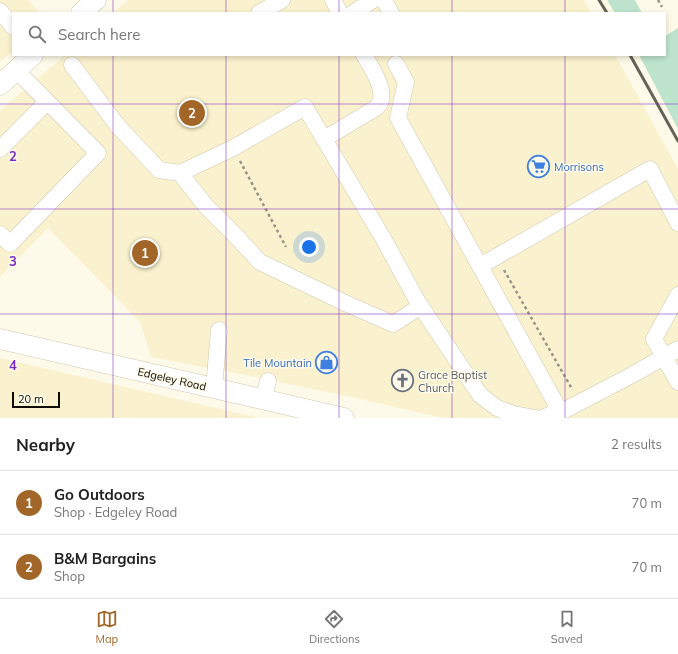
<!DOCTYPE html>
<html lang="en">
<head>
<meta charset="utf-8">
<style>
  body { margin:0; font-family:Mulish,sans-serif; background:#f2f2f2; color:#222 }
  .scale { position:absolute; left:12px; bottom:10px; width:48px; box-sizing:border-box; padding-left:4px; border:2px solid #0e0c04; border-top:0; font-size:11px; line-height:14px; white-space:nowrap; color:#0e0c04; -webkit-text-stroke:3px #fefae9; paint-order:stroke }
  .you { position:absolute; left:309px; top:247px; width:14px; height:14px; margin:-10px; border:3px solid #fff; border-radius:50%; background:#1a73e8; box-shadow:0 0 0 6px #1a73e833 }
  .badge { display:grid; place-items:center; width:26px; height:26px; border-radius:50%; background:#a26629; color:#fff; font-size:13px; font-weight:700 }
  .pin { position:absolute; translate:-50% -50%; border:2px solid #fff; box-shadow:0 1px 4px #0006 }
  .list { margin:0; padding:0; list-style:none }
  h2 { display:flex; justify-content:space-between; align-items:center; height:52px; margin:0; padding:0 16px; font-size:17px }
  h2 small { font-size:13px; font-weight:400; color:#767676 }
  .list li { display:grid; grid-template-columns:26px 1fr auto; gap:12px; align-items:center; box-sizing:border-box; height:64px; padding:0 16px; border-top:1px solid #e0e0e0 }
  .list b { display:block; font-size:15px; white-space:nowrap }
  .list p { margin:0; font-size:13px; white-space:nowrap; color:#767676 }
  .list em { font-size:13px; font-style:normal; color:#767676 }
  .icon { flex:none; width:22px; height:22px; fill:none; stroke:currentColor; stroke-width:2; stroke-linecap:round; stroke-linejoin:round }
  .map { position:relative; flex:none; width:678px; height:418px; overflow:hidden }
  .search { position:absolute; background:#fff; box-shadow:0 2px 6px #0003; left:12px; right:12px; top:12px; height:44px; display:flex; align-items:center; gap:10px; box-sizing:border-box; padding:0 14px; border-radius:0px; color:#767676; font-size:15px }
  .sheet { height:180px; background:#fff }
  nav { display:flex; justify-content:space-around; align-items:center; box-sizing:border-box; height:56px; border-top:1px solid #e0e0e0; background:#fff; font-size:11px; color:#767676 }
  nav a { display:grid; justify-items:center; gap:2px }
  nav .on { color:#a26629 }
  .map>svg:first-child { display:block }
</style>
</head>
<body>
<div class="map">
<svg width="678" height="418" viewBox="0 0 678 418">
  <rect width="100%" height="100%" fill="#fefae9"/>
  <g fill="#faf2ce">
    <path d="M0,0H28L40,13H13V50L0,62Z"/>
    <path d="M128,0H584L591,13H113Z"/>
    <path d="M65,55H615L678,169V418H443L351,397L250,376L151,357L140,322L48,228L0,277V111Z"/>
    <path d="M0,358L259,418H0Z"/>
  </g>
  <g fill="#bee4cd">
    <path d="M607,0H635L642,13H615Z"/>
    <path d="M678,28V129L639,55H665V36Z"/>
  </g>
  <g fill="none" stroke-linecap="round" stroke-linejoin="round">
    <defs>
      <g id="minor">
        <path d="M333,0L340,13"/>
        <path d="M384,0L391,13"/>
        <path d="M0,11L13,27"/>
        <path d="M259,13L282,0"/>
        <path d="M353,13L373,0"/>
        <path d="M364,55C371,67 384,86 381,100C381,103 378,106 376,108L324,139L383,238L419,304L480,395L497,408L514,414L535,418"/>
        <path d="M396,64L406,82L398,118L560,411"/>
        <path d="M72,65L117,125L159,170L180,173L205,205L234,234L260,262L345,303L393,324L421,306"/>
        <path d="M0,149L47,102"/>
        <path d="M180,173L233,148L305,107L324,139"/>
        <path d="M0,234L10,244L98,153L16,70"/>
        <path d="M480,266L650,169L678,223"/>
        <path d="M678,295L654,339L678,382"/>
        <path d="M214,388L219,330"/>
        <path d="M263,400L268,381"/>
        <path d="M542,418L560,411L565,410L632,375L678,349"/>
      </g>
      <g id="major">
        <path d="M81,13L96,0"/>
        <path d="M0,85L33,55"/>
        <path d="M0,339L344,418"/>
      </g>
    </defs>
    <use href="#minor" stroke="#cec8ad" stroke-width="17"/>
    <use href="#major" stroke="#cec8ad" stroke-width="21"/>
    <g stroke="#989487" stroke-width="2.5" stroke-dasharray="3 3" stroke-linecap="butt">
      <path d="M658,0L662,7"/>
      <path d="M240,161L286,247"/>
      <path d="M504,270L572,389"/>
    </g>
    <use href="#minor" stroke="#fff" stroke-width="16"/>
    <use href="#major" stroke="#fff" stroke-width="20"/>
    <g stroke="#656257" stroke-width="3">
      <path d="M599,0L607,13"/>
      <path d="M630,55L678,141"/>
    </g>
  </g>
  <path fill="none" stroke="#7b2cbf" stroke-width="1" stroke-opacity="0.55" d="M113,0V13M226,0V13M339,0V13M452,0V13M565,0V13M113,55V418M226,55V418M339,55V418M452,55V418M565,55V418M0,104H678M0,209H678M0,314H678"/>
  <defs>
    <symbol id="supermarket-ring" viewBox="-11 -11 22 22"><circle r="9.5" fill="#fefae9" stroke="#3f7fe0" stroke-width="1.5"/><path d="M-6-5.5h2.5l.6 2H6L4.5 2H-2.5L-4.4-4H-6ZM-1.5 3.2a1.3 1.3 0 1 0 .1 0ZM3 3.2a1.3 1.3 0 1 0 .1 0Z" fill="#3f7fe0"/></symbol>
    <symbol id="shop-ring" viewBox="-11 -11 22 22"><circle r="9.5" fill="#fefae9" stroke="#3f7fe0" stroke-width="1.5"/><path d="M-5-2.5h2.3a2.7 3.5 0 0 1 5.4 0H5L5.5 6h-11ZM-1.5-2.5h3a1.5 2.3 0 0 0-3 0Z" fill="#3f7fe0"/></symbol>
    <symbol id="church-ring" viewBox="-11 -11 22 22"><circle r="9.5" fill="#fefae9" stroke="#6b7280" stroke-width="1.5"/><path d="M-1.2-6h2.4v3.5h3.3v2.4h-3.3V6h-2.4V-.1h-3.3v-2.4h3.3Z" fill="#6b7280"/></symbol>
  </defs>
  <g fill-rule="evenodd">
    <use href="#supermarket-ring" x="526" y="154" width="25" height="25"/>
    <use href="#shop-ring" x="314" y="350" width="25" height="25"/>
    <use href="#church-ring" x="390" y="368" width="25" height="25"/>
  </g>
  <g text-anchor="middle" dominant-baseline="central" stroke-width="3" stroke-linejoin="round" paint-order="stroke">
    <g font-size="11" fill="#366cbe" stroke="#fefae9" text-anchor="start">
      <text x="554" y="167">Morrisons</text>
      <text x="312" y="363" text-anchor="end">Tile Mountain</text>
    </g>
    <g font-size="11" fill="#5b616d" stroke="#fefae9" text-anchor="start">
      <text x="418" y="375">Grace Baptist<tspan x="418" dy="13">Church</tspan></text>
    </g>
    <g font-size="11" fill="#0e0c04" stroke="#fefae9">
      <text transform="translate(172 379) rotate(13)">Edgeley Road</text>
    </g>
  </g>
  <g font-size="13" text-anchor="middle" font-weight="bold" fill="#7b2cbf" stroke="#fefae9" stroke-width="3" stroke-linejoin="round" paint-order="stroke">
    <text x="13" y="161">2</text>
    <text x="13" y="266">3</text>
    <text x="13" y="370">4</text>
  </g>
</svg>
<div class="scale">20 m</div>
<div class="you"></div>
<div class="pin badge" style="left:145px;top:253px">1</div>
<div class="pin badge" style="left:192px;top:113px">2</div>
<div class="search"><svg class="icon" aria-label="search" viewBox="0 0 24 24"><circle cx="10" cy="10" r="6"/><path d="M15 15l6 6"/></svg>Search here</div>
</div>
<section class="sheet">
<h2>Nearby<small>2 results</small></h2>
<ul class="list">
<li><span class="badge">1</span><div><b>Go Outdoors</b><p>Shop · Edgeley Road</p></div><em>70 m</em></li>
<li><span class="badge">2</span><div><b>B&amp;M Bargains</b><p>Shop</p></div><em>70 m</em></li>
</ul>
</section>
<nav>
<a class="on"><svg class="icon" aria-label="map" viewBox="0 0 24 24"><path d="M3 6l6-2 6 2 6-2v14l-6 2-6-2-6 2zM9 4v14M15 6v14"/></svg>Map</a>
<a><svg class="icon" aria-label="directions" viewBox="0 0 24 24"><path d="M12 3l9 9-9 9-9-9zM9 14v-3h6M13 9l2 2-2 2"/></svg>Directions</a>
<a><svg class="icon" aria-label="saved" viewBox="0 0 24 24"><path d="M7 4h10v16l-5-4-5 4z"/></svg>Saved</a>
</nav>
</body>
</html>
